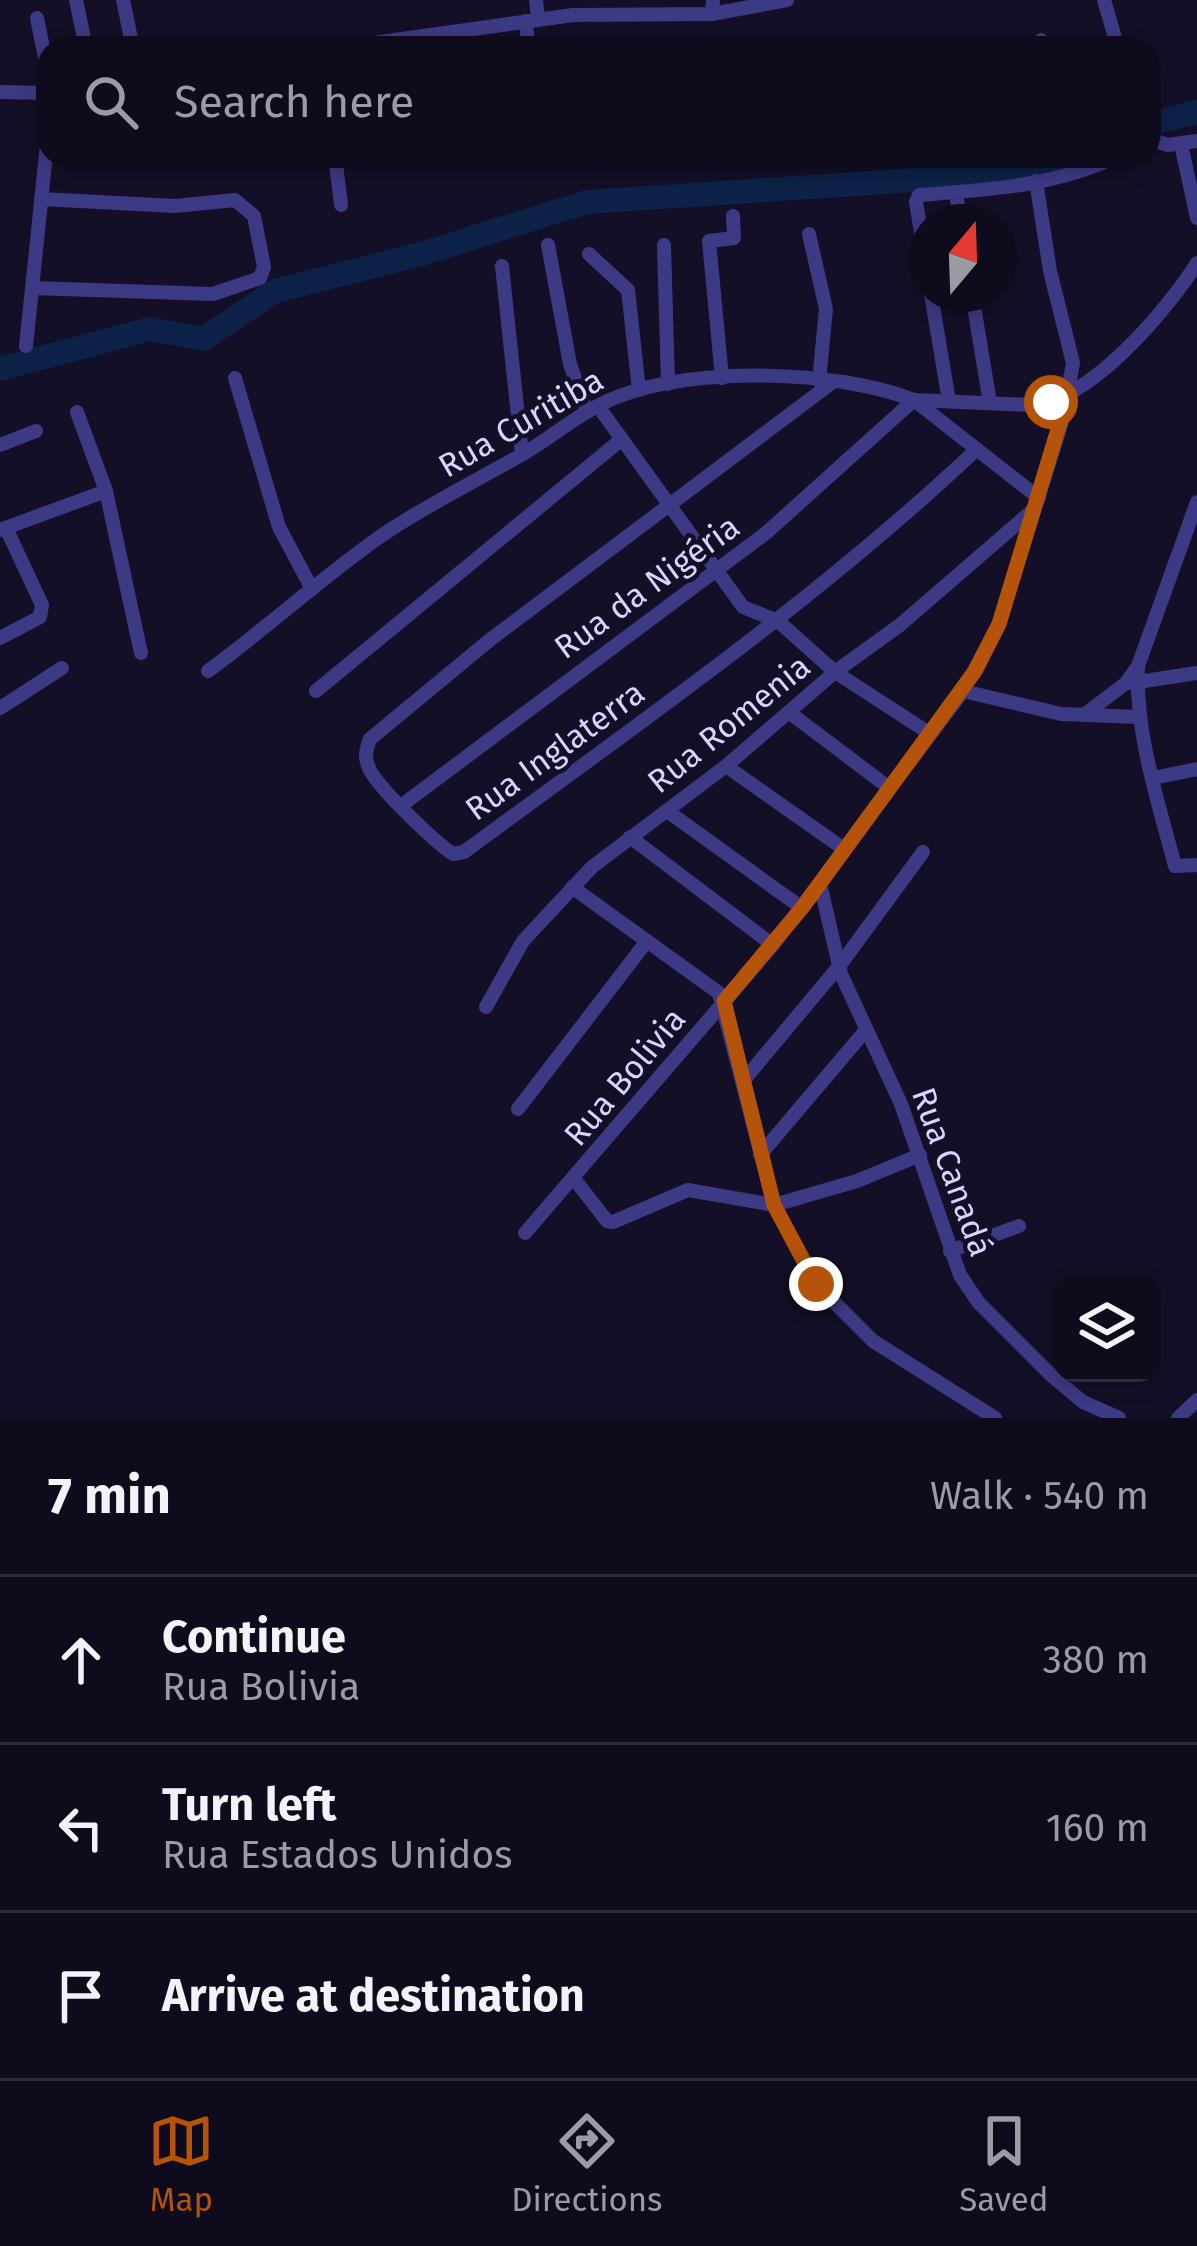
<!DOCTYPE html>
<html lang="en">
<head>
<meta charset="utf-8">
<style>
  body { margin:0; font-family:"Fira Sans",sans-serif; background:#1c1929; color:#f1f3f6 }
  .controls { position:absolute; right:36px; bottom:36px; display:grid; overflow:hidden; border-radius:24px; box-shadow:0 6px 18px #0003 }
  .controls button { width:108px; height:108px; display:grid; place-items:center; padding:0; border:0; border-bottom:3px solid #2e2b3b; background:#0e0b1c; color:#f1f3f6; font:60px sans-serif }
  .compass { position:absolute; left:909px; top:204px; width:108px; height:108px; border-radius:50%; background:#0e0b1c; box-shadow:0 6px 18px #0003; rotate:19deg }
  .stop { position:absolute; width:36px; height:36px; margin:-27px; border:9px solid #b45309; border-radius:50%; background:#fff }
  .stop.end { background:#b45309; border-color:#fff; box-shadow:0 3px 12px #0008 }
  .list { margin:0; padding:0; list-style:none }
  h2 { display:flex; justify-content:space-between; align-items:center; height:156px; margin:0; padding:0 48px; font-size:51px }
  h2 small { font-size:39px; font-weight:400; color:#9b9ba3 }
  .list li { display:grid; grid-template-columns:78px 1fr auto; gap:36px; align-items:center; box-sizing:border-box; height:168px; padding:0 48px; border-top:3px solid #2e2b3b }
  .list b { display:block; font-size:45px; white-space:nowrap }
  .list p { margin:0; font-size:39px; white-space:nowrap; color:#9b9ba3 }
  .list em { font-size:39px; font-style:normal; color:#9b9ba3 }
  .icon { flex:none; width:66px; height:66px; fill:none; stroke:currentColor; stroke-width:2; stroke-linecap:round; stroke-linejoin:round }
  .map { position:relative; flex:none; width:1197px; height:1418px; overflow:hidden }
  .search { position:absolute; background:#0e0b1c; box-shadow:0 6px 18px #0003; left:36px; right:36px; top:36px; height:132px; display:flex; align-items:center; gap:30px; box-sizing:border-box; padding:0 42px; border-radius:36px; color:#9b9ba3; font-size:45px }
  .sheet { height:660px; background:#0e0b1c }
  nav { display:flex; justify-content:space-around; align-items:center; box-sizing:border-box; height:168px; border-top:3px solid #2e2b3b; background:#0e0b1c; font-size:33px; color:#9b9ba3 }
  nav a { display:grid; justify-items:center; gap:6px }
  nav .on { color:#b45309 }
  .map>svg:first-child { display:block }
</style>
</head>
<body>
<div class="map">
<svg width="1197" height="1418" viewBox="0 0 1197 1418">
  <rect width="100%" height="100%" fill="#130f26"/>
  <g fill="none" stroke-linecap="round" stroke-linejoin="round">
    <g stroke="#0c2248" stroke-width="24">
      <path d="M1149,124L1197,112"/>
      <path d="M0,369L150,329L203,339L275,291L421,254L587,202L1020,173L1065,156"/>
    </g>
    <g stroke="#3d3a85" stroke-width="14">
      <path d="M76,0L86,48"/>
      <path d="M123,0L133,48"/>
      <path d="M536,0L538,19"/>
      <path d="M1104,0L1118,48"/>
      <path d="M712,14L787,0"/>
      <path d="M37,18L48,72"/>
      <path d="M526,21L528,48"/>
      <path d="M1041,40L1043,48"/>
      <path d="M338,48L573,15L712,14L713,0"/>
      <path d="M0,92L48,93"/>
      <path d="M1149,139L1168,145L1197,141"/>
      <path d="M1181,144L1197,218"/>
      <path d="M335,156L341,205"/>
      <path d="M956,194L961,222"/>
      <path d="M809,234L826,309L819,381"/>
      <path d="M548,245L570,364L587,412"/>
      <path d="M664,245L668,384"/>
      <path d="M589,254L628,290L639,390"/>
      <path d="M502,266L522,454"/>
      <path d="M927,269L916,202L919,195C987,190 1056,186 1118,156"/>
      <path d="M32,288L213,294L260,278L264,267L254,216L235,200L175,206L41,199"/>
      <path d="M931,294L949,401"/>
      <path d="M972,294L990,403"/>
      <path d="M26,346L48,135"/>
      <path d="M235,378L279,527L312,589"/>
      <path d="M722,378L709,241L734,238L733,216"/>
      <path d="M833,382L491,639L370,739C366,750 364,757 369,768C376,786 436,843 453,854L464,852C639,723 818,599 977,449"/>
      <path d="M914,400L1032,405C1091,401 1167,310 1197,263"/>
      <path d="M598,406L743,607L778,621L835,672L929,733"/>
      <path d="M77,412L106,491L141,653"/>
      <path d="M0,445L36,431"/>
      <path d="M1197,502L1138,666C1135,733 1158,801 1175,866L1197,865"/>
      <path d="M0,530L106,491"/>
      <path d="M0,638L40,617L42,605L6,528"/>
      <path d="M208,671C267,628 321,578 381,536C426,505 476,481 523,454C555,435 583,410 617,397C695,366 837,370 914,400L1039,498"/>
      <path d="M1131,683L1197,673"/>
      <path d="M316,691L622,439"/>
      <path d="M963,691L1061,714L1139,717"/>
      <path d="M0,708L62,668"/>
      <path d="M790,713L888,787"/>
      <path d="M1084,715L1126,683L1138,666"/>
      <path d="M726,766L844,849"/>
      <path d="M1153,778L1197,769"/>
      <path d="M402,805L766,533L914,400"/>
      <path d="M667,811L802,908"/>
      <path d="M630,837L773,945"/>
      <path d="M820,884L841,974L901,1104L960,1275L978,1302L1052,1376L1083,1402L1119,1418"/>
      <path d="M572,887L719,993L774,1205L816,1284L873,1341L995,1418"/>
      <path d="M486,1007L523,941L592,867L726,766L835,672L900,625L1033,510"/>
      <path d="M744,1080L840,965L923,852"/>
      <path d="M518,1109L647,941"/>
      <path d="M760,1155L866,1030"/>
      <path d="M575,1180L607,1221L613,1222L688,1190L774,1205L857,1181L920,1155"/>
      <path d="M525,1233L773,945L963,691L999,624L1062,422L1073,363L1050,271L1036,181"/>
      <path d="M950,1251L1019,1226"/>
      <path d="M1178,1418L1197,1400"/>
    </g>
  </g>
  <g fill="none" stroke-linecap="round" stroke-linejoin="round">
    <path stroke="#b45309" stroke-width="15" d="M816,1284L774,1205L724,1001L802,908L975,671L999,624L1069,393L1051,402"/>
  </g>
  <g text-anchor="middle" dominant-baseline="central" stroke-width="9" stroke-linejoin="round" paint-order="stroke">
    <g font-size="33" fill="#d9d4ff" stroke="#130f26">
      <text transform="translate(521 423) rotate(-30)">Rua Curitiba</text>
      <text transform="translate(647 587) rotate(-36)">Rua da Nigéria</text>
      <text transform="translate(729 724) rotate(-39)">Rua Romenia</text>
      <text transform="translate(555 751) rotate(-36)">Rua Inglaterra</text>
      <text transform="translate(625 1077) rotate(-50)">Rua Bolivia</text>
      <text transform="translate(952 1172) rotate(70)">Rua Canadá</text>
    </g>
  </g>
</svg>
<div class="controls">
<button><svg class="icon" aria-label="layers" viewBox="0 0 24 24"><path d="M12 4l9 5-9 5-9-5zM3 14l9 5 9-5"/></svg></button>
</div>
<svg class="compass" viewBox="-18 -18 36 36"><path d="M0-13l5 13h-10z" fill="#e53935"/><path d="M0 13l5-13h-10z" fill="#9b9ba3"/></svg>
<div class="stop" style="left:1051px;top:402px"></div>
<div class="stop end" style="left:816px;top:1284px"></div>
<div class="search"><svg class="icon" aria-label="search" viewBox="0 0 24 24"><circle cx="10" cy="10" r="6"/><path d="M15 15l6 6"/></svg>Search here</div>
</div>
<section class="sheet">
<h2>7 min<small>Walk · 540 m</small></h2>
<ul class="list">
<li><svg class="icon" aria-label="ahead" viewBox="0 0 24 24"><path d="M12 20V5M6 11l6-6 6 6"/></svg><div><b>Continue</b><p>Rua Bolivia</p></div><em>380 m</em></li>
<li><svg class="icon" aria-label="left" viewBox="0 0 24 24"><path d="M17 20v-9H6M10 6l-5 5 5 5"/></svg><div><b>Turn left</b><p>Rua Estados Unidos</p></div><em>160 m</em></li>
<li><svg class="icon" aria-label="arrive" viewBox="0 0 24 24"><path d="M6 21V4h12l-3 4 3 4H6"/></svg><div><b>Arrive at destination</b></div></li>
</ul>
</section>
<nav>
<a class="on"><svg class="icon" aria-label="map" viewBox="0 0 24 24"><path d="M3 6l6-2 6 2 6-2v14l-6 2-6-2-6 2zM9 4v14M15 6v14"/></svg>Map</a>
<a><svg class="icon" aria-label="directions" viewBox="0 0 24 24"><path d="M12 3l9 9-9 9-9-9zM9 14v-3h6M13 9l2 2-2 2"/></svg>Directions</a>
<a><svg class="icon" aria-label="saved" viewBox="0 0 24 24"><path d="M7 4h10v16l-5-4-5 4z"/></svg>Saved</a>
</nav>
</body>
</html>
